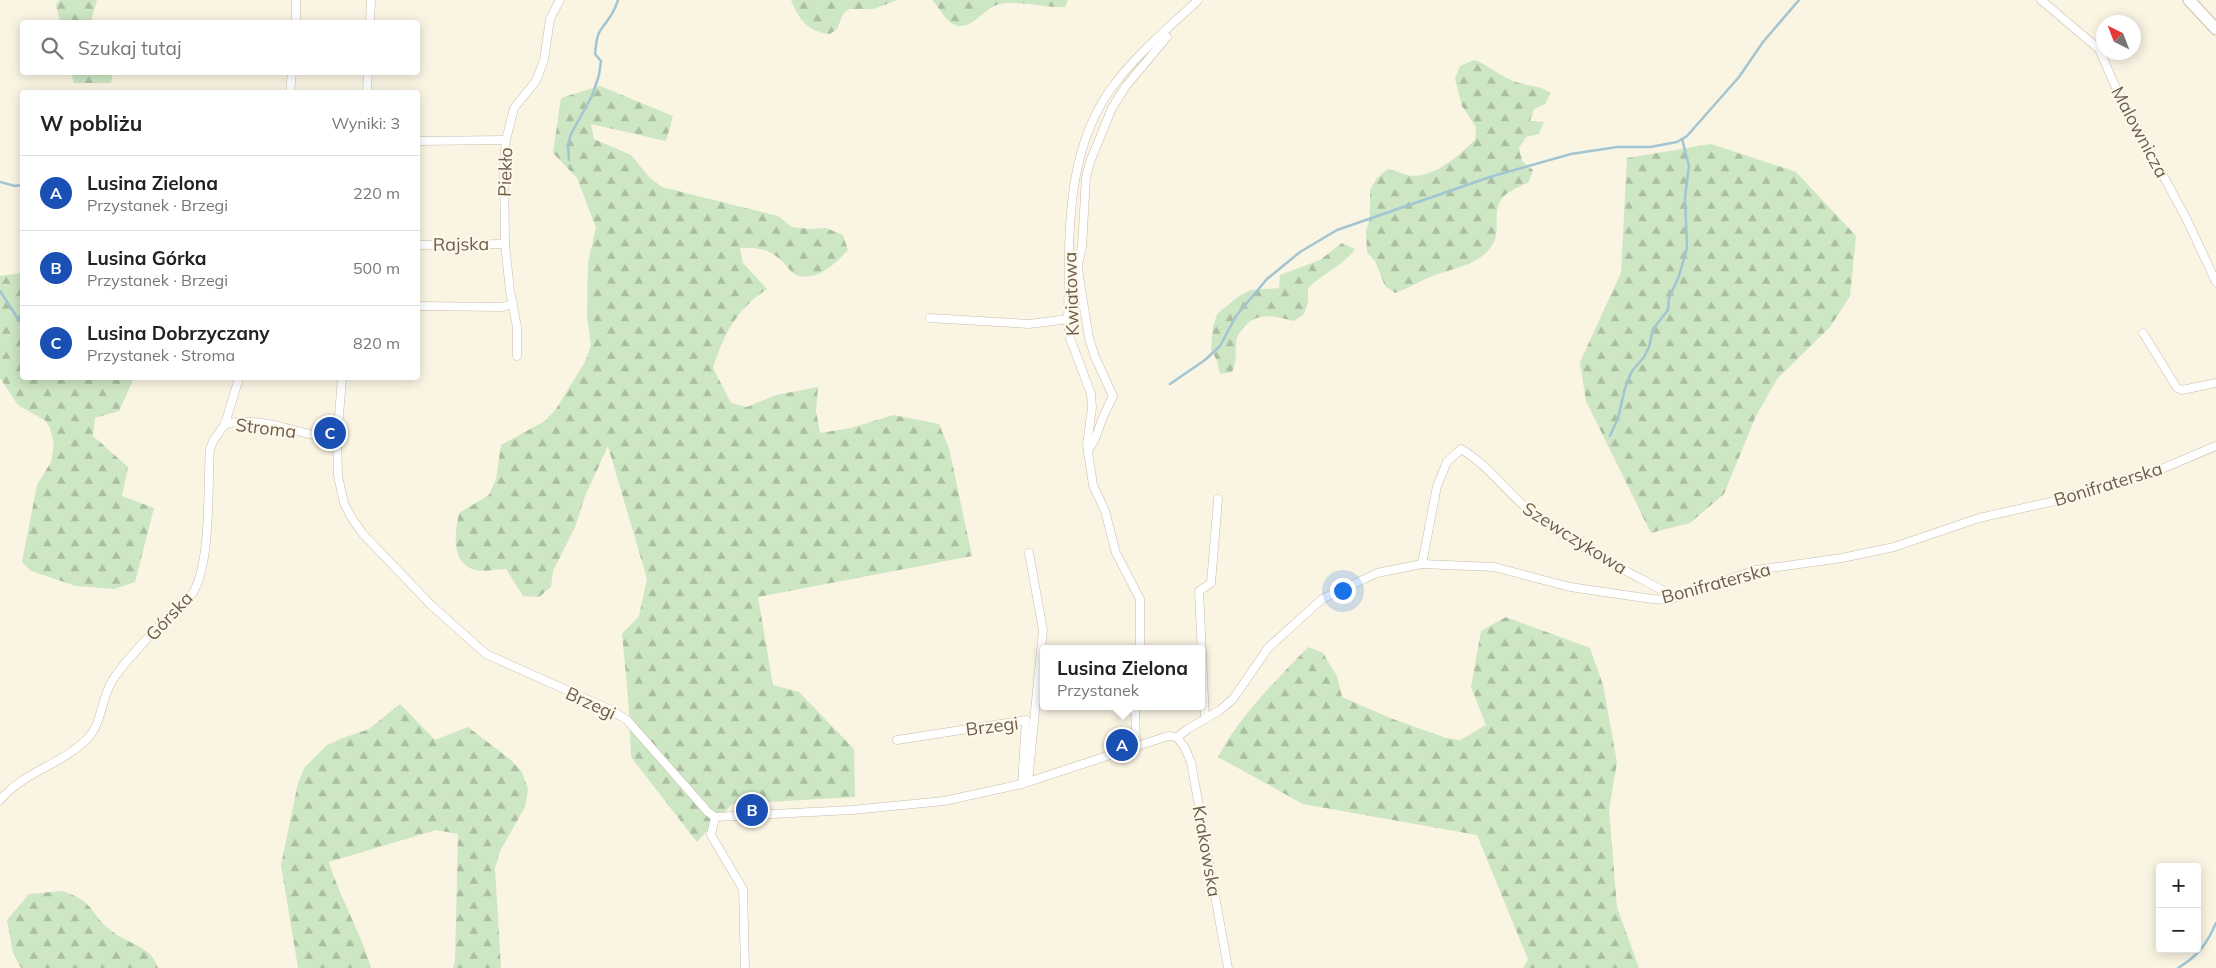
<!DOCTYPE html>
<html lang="pl">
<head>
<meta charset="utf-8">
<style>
  body { margin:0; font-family:Mulish,sans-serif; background:#f2f2f2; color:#222 }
  .controls { position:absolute; right:15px; bottom:15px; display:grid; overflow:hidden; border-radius:5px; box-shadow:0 2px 12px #0003 }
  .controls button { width:45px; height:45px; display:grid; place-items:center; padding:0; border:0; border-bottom:1px solid #e0e0e0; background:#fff; color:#222; font:25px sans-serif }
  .compass { position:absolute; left:2096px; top:15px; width:45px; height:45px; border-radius:50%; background:#fff; box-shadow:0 2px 12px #0003; rotate:318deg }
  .you { position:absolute; left:1342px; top:590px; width:18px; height:18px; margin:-12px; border:4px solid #fff; border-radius:50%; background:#1a73e8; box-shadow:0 0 0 8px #1a73e833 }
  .badge { display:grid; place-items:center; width:32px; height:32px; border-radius:50%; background:#2563eb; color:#fff; font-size:16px; font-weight:700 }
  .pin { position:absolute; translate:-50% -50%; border:2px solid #fff; box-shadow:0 1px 5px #0006 }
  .popup { position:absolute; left:1040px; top:645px; width:165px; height:65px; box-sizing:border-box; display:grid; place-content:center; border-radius:5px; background:#fff; filter:drop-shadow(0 1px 4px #0005); font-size:16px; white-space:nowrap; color:#767676 }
  .popup b { font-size:19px; color:#222 }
  .popup::after { content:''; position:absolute; left:50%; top:100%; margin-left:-10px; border:10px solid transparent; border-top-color:#fff }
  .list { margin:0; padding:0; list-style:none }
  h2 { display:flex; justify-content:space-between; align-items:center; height:65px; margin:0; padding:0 20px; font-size:21px }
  h2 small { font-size:16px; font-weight:400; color:#767676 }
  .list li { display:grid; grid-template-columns:32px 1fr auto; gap:15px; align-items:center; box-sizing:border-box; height:75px; padding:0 20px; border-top:1px solid #e0e0e0 }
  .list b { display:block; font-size:19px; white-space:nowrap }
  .list p { margin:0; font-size:16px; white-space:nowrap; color:#767676 }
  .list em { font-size:16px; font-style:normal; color:#767676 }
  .icon { flex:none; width:28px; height:28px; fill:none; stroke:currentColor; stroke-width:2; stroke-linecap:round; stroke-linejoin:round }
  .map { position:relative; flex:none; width:2216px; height:968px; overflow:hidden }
  .search { position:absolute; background:#fff; box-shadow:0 2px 12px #0003; left:20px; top:20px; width:400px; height:55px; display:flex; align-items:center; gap:12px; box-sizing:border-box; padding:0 18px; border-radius:5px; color:#767676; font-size:19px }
  .panel { position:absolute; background:#fff; box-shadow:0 2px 12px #0003; left:20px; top:90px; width:400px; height:290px; border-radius:5px }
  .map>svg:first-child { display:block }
</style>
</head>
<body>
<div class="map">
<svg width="2216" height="968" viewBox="0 0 2216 968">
  <defs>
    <pattern id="forest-firs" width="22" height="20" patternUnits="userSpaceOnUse" patternTransform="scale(1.25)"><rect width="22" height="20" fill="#cde6c3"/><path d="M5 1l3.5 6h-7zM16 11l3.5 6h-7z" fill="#abbea1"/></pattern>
  </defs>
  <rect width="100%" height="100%" fill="#faf4e3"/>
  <g fill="url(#forest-firs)">
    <path d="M59,0H97L92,17L93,22H60L56,5Z"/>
    <path d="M791,0H898L873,9H849L843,14L837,29L830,34C808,32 799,20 791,0Z"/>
    <path d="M932,0H1068L1065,7C1043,8 1022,0 1000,4C985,7 975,27 959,26C947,25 940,8 932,0Z"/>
    <path d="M1474,60C1488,65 1499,75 1513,81C1528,87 1536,84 1551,93L1545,104L1534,109L1530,121L1544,122L1539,134L1526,137L1519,148L1522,161L1533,170L1529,182C1521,186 1511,190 1505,195C1487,213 1507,231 1487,252C1472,267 1449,269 1430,277C1418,282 1407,289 1395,293L1385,286L1375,261L1367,252L1366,231L1370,218V190L1377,178L1388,169C1396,171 1406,176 1414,176C1438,175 1459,155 1475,140L1476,127L1462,106L1455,79L1460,66Z"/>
    <path d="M71,73V72L113,73L111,83H74Z"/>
    <path d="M600,86L673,116L666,141L591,124L594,139L631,155L649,177L662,187L778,216L792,227L809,229L826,228L843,235L848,250C835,264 817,282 796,275C792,273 788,268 785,264C772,250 759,247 740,248L743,263L767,289C736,310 724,334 713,368L731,403L747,407L776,395L818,387L816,411L820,433L851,428L893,415L939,424L949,448L972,556L758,597L773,685L799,692L854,749L855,797L732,804L697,842L631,757L628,696L622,634L639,616L647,579L608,446L585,496L575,527L553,571L551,587L539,597L523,596L506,569C499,569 481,572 475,570C450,563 455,532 459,513L489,495L496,479L501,445L545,421L556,409L585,362L591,345L587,317L588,262L596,228L577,178L553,153L561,98Z"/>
    <path d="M1711,144L1796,172L1856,236L1850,296L1830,327L1777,379L1755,418L1724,494L1690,523L1651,533L1586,401L1580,362L1621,273L1627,158Z"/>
    <path d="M1342,243L1355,249C1343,266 1323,273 1308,288V302L1304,314L1294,321C1273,317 1260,310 1243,328C1238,334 1236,338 1236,346C1235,357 1237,361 1232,372L1220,374L1217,361L1211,349L1213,327L1217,314L1239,296L1251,290L1279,288L1280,275L1320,260Z"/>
    <path d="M22,273V378H134L119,411L95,418L93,436L128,467L122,496L154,508L135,582L114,589L76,586L31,571L22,562L37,485L51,462L54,444L50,428L46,421L18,405L0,378V276Z"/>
    <path d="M1506,617L1590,648L1603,685L1617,762L1609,810L1617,907L1639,968H1523L1528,959L1477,835L1303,804L1218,757C1241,714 1275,682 1308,647L1323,653L1337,676L1342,697L1390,718L1446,738L1460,740L1486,725L1471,687L1481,631Z"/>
    <path d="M400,704L435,740L468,727L511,760L522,772L528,789L525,807L500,851L495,868L501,968H453L455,963L458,834L436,830L329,862C340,899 361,932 371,968H298L281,865L298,783L304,768L326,746L340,739L369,729Z"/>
    <path d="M62,891C96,901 90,916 113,932C129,944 152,947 158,968H21L13,953L7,920L29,894Z"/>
  </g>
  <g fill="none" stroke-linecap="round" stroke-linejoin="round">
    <g stroke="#a1c5d2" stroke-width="2.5">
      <path d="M569,160L568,144L571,134L592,96L599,75L601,61L595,54C596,46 596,37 600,31C609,18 613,15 618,0"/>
      <path d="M0,182L15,186L22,185"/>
      <path d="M0,291L22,325"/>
      <path d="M1170,384L1205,360L1220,346L1236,316L1267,279L1300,252L1337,230L1493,176L1571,154L1617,147H1650L1677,142L1687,136L1739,77L1763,42L1799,0"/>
      <path d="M1610,436L1618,418L1625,388L1632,371L1644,357L1649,347L1653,329L1668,310L1669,298L1679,276L1687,248L1685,197L1689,166L1682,139"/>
      <path d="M2178,968C2198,956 2207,944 2216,923"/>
    </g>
    <defs>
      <g id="street">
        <path d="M2041,0L2099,49L2116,88L2187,220L2216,282"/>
        <path d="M296,22V0"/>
        <path d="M370,22L371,0"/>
        <path d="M290,92L292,72"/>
        <path d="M367,92L368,72"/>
        <path d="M418,141L506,140"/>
        <path d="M418,245L505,244"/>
        <path d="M418,306L502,307L513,304"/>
        <path d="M930,318L1029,324L1068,319"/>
        <path d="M2143,333L2177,388L2182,390L2216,383"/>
        <path d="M517,356V327L510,291L505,244L504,163L506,140L514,108L536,81L544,60L550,19L560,0"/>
        <path d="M342,378L337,440L338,476L344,503L351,517L363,534L431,605L486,654L611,710L627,720L708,812L715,817L852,810L944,801L1022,784L1168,736L1177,737"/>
        <path d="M225,424C262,415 300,435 337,440"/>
        <path d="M1088,451L1095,439L1103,417L1113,396L1095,357L1089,338L1079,277L1078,264L1082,247L1086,177L1090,162L1112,108L1126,86L1167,37"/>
        <path d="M1422,564L1437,486L1447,462L1461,449C1490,466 1510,497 1538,518C1580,549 1629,572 1675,597"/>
        <path d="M1140,649V599L1116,553L1105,511L1093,485L1087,445L1092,408L1091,394L1070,338L1068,323C1070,241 1062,149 1117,81C1140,51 1171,26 1198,0"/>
        <path d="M1135,706L1136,745"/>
        <path d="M1205,719L1199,591L1211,583L1218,499"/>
        <path d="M1177,737L1188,729L1220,710L1233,699L1268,648L1322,599L1377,573L1422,564L1494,567L1570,587L1652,599L1668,600L1756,570L1842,558L1894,547L1979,518L2055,501L2114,482L2147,475L2216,446"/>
        <path d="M1177,737L1185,748L1191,762L1228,968"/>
        <path d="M897,740L1026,720L1022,784"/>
        <path d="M1028,782L1043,630L1029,553"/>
        <path d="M0,800C25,771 59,766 86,740C102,725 101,699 112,681C126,659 147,639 164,621C171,613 181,608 187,601C213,574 207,486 210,449L213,441L225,424L239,378"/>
        <path d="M715,817L711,835L743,889L745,968"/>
      </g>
      <path id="secondary" d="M2189,0L2216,29"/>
    </defs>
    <use href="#street" stroke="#c9bcab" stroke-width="9"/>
    <use href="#secondary" stroke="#cdbda9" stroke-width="13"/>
    <use href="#street" stroke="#fff" stroke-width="8"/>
    <use href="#secondary" stroke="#fff" stroke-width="11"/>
  </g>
  <g text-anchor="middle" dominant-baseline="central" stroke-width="4.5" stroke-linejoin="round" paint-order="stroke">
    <g font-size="18" fill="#6f5d4c" stroke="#fdf8e9">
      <text transform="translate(2140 132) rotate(62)">Malownicza</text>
      <text transform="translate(505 172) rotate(-88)">Piekło</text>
      <text transform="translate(461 244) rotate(-1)">Rajska</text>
      <text transform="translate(1071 294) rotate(-92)">Kwiatowa</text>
      <text transform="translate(266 428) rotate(7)">Stroma</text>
      <text transform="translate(2108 484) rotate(-17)">Bonifraterska</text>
      <text transform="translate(1575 538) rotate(32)">Szewczykowa</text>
      <text transform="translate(1716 583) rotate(-15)">Bonifraterska</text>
      <text transform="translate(169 616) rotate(-47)">Górska</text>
      <text transform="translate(591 703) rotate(25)">Brzegi</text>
      <text transform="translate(992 726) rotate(-7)">Brzegi</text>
      <text transform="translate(1207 851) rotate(80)">Krakowska</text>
    </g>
  </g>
</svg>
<div class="controls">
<button>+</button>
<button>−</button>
</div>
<svg class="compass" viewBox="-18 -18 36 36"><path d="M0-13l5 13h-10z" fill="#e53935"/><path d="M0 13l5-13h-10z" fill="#767676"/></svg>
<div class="you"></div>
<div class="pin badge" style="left:1122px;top:745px;background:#1a4fb4">A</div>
<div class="popup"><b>Lusina Zielona</b>Przystanek</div>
<div class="pin badge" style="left:752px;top:810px;background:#1a4fb4">B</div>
<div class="pin badge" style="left:330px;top:433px;background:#1a4fb4">C</div>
<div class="search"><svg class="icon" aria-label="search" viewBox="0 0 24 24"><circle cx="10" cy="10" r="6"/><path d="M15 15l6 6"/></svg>Szukaj tutaj</div>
<section class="panel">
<h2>W pobliżu<small>Wyniki: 3</small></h2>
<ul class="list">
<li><span class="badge" style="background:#1a4fb4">A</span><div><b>Lusina Zielona</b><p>Przystanek · Brzegi</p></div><em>220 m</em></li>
<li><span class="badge" style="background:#1a4fb4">B</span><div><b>Lusina Górka</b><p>Przystanek · Brzegi</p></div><em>500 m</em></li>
<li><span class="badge" style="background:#1a4fb4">C</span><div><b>Lusina Dobrzyczany</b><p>Przystanek · Stroma</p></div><em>820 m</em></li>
</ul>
</section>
</div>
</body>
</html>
